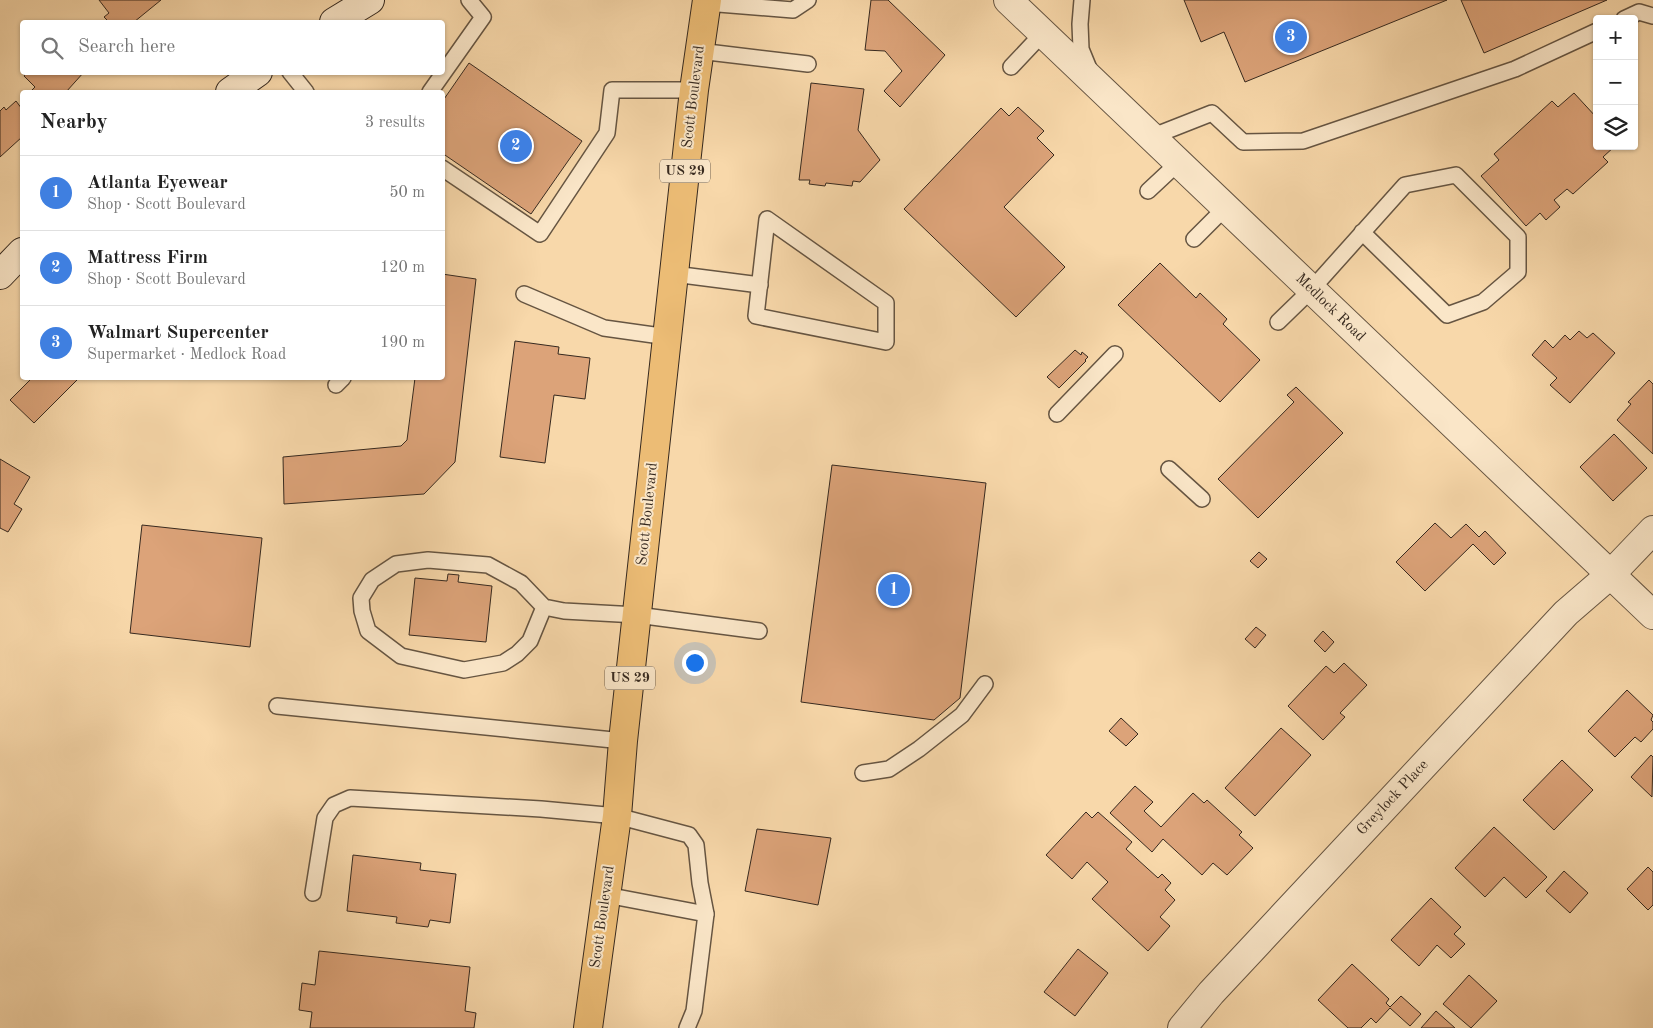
<!DOCTYPE html>
<html lang="en">
<head>
<meta charset="utf-8">
<style>
  body { margin:0; font-family:"Old Standard TT",serif; background:#f6f6f6; color:#222 }
  .controls { position:absolute; right:15px; top:15px; display:grid; overflow:hidden; border-radius:5px; box-shadow:0 1px 4px #0004 }
  .controls button { width:45px; height:45px; display:grid; place-items:center; padding:0; border:0; border-bottom:1px solid #e0e0e0; background:#fff; color:#222; font:25px sans-serif }
  .you { position:absolute; left:694px; top:662px; width:18px; height:18px; margin:-12px; border:4px solid #fff; border-radius:50%; background:#1a73e8; box-shadow:0 0 0 8px #1a73e833 }
  .badge { display:grid; place-items:center; width:32px; height:32px; border-radius:50%; background:#ea580c; color:#fff; font-size:16px; font-weight:700 }
  .pin { position:absolute; translate:-50% -50%; border:2px solid #fff; box-shadow:0 1px 5px #0006 }
  .list { margin:0; padding:0; list-style:none }
  h2 { display:flex; justify-content:space-between; align-items:center; height:65px; margin:0; padding:0 20px; font-size:21px }
  h2 small { font-size:16px; font-weight:400; color:#767676 }
  .list li { display:grid; grid-template-columns:32px 1fr auto; gap:15px; align-items:center; box-sizing:border-box; height:75px; padding:0 20px; border-top:1px solid #e0e0e0 }
  .list b { display:block; font-size:19px; white-space:nowrap }
  .list p { margin:0; font-size:16px; white-space:nowrap; color:#767676 }
  .list em { font-size:16px; font-style:normal; color:#767676 }
  .icon { flex:none; width:28px; height:28px; fill:none; stroke:currentColor; stroke-width:2; stroke-linecap:round; stroke-linejoin:round }
  .map { position:relative; flex:none; width:1653px; height:1028px; overflow:hidden }
  .search { position:absolute; background:#fff; box-shadow:0 1px 4px #0004; left:20px; top:20px; width:425px; height:55px; display:flex; align-items:center; gap:12px; box-sizing:border-box; padding:0 18px; border-radius:5px; color:#767676; font-size:19px }
  .panel { position:absolute; background:#fff; box-shadow:0 1px 4px #0004; left:20px; top:90px; width:425px; height:290px; border-radius:5px }
  .map>svg:first-child { display:block }
</style>
</head>
<body>
<div class="map">
<svg width="1653" height="1028" viewBox="0 0 1653 1028">
  <rect width="100%" height="100%" fill="#f8d8aa"/>
  <filter id="stains"><feTurbulence type="fractalNoise" baseFrequency=".004" numOctaves="4"/><feColorMatrix values="0 0 0 0 .2 0 0 0 0 .09 0 0 0 0 .02 0 0 0 .5 -.17"/></filter>
  <radialGradient id="worn" r=".72"><stop offset=".6" stop-color="#630" stop-opacity="0"/><stop offset="1" stop-color="#630" stop-opacity=".3"/></radialGradient>
  <g fill="#dca379" stroke="#36291f">
    <path d="M99,0H161L134,22H109L104,17L109,13Z"/>
    <path d="M871,0H888L945,55L900,107L884,91L902,71L885,51L865,50Z"/>
    <path d="M1184,0H1447L1245,82L1224,32L1201,42Z"/>
    <path d="M1461,0H1607L1484,53Z"/>
    <path d="M469,63L582,141L531,214L442,153V102Z"/>
    <path d="M27,72H84L66,92H35L32,90L35,87L24,76Z"/>
    <path d="M811,83L864,89L858,130L880,160L860,182L853,181L852,186L826,183L825,186L809,184L810,180H799Z"/>
    <path d="M1574,93L1597,118V146H1615L1603,157L1608,162L1573,194L1567,189L1554,200L1560,207L1546,220L1540,213L1526,226L1481,176L1499,160L1494,154L1552,101L1558,107Z"/>
    <path d="M16,101L22,109V137L0,157V111L4,107L6,110Z"/>
    <path d="M1018,107L1044,131L1037,138L1054,155L1004,207L1065,267L1016,317L904,209L1001,108L1009,116Z"/>
    <path d="M1160,263L1196,298L1200,293L1227,319L1223,324L1260,360L1220,402L1118,305Z"/>
    <path d="M442,274L476,279L455,462L424,494L284,504L283,457L401,446L407,440L415,378H442Z"/>
    <path d="M1579,331L1587,338L1593,333L1615,353L1570,403L1550,385L1557,378L1532,355L1545,340L1553,348L1565,335L1570,340Z"/>
    <path d="M515,341L559,347L558,354L590,358L585,399L554,395L545,463L500,457Z"/>
    <path d="M1075,350L1081,355L1082,352L1088,357L1085,360L1086,361L1059,388L1047,377Z"/>
    <path d="M32,378H79L34,423L10,400Z"/>
    <path d="M1649,380L1653,384V454L1617,420L1631,404L1628,402Z"/>
    <path d="M1296,387L1343,433L1258,518L1218,479L1294,402L1287,395Z"/>
    <path d="M1614,434L1647,468L1613,501L1580,467Z"/>
    <path d="M0,459L30,477L14,504L22,509L8,532L0,528Z"/>
    <path d="M832,465L986,483L960,698L934,720L801,702Z"/>
    <path d="M1435,523L1451,538L1466,524L1479,537L1485,531L1506,553L1494,565L1473,544L1425,591L1396,562Z"/>
    <path d="M142,525L262,538L250,647L130,633Z"/>
    <path d="M1259,552L1267,559L1258,568L1250,561Z"/>
    <path d="M448,574L459,575L458,582L492,586L486,642L409,635L415,578L447,581Z"/>
    <path d="M1256,627L1266,635L1255,648L1245,639Z"/>
    <path d="M1323,631L1334,642L1325,652L1314,641Z"/>
    <path d="M1344,663L1367,685L1340,713L1345,717L1323,740L1288,706L1326,666L1334,673Z"/>
    <path d="M1627,690L1653,715L1651,720L1653,722V729L1641,742L1635,737L1615,757L1588,731Z"/>
    <path d="M1121,718L1138,734L1126,746L1109,731Z"/>
    <path d="M1281,728L1311,755L1255,816L1225,788Z"/>
    <path d="M1651,755L1653,757L1652,797L1631,777Z"/>
    <path d="M1562,760L1593,790L1554,830L1523,800Z"/>
    <path d="M1135,786L1153,802L1144,811L1161,827L1193,793L1204,803L1207,800L1242,832L1239,835L1253,848L1227,875L1213,863L1202,875L1163,839L1152,852L1110,813Z"/>
    <path d="M1086,812L1092,818L1098,812L1132,842L1126,849L1158,878L1162,874L1171,883L1165,890L1175,900L1160,917L1170,926L1148,951L1092,899L1108,882L1087,862L1072,879L1046,855Z"/>
    <path d="M1494,827L1547,877L1526,898L1504,877L1485,897L1455,868Z"/>
    <path d="M757,829L831,838L818,905L745,891Z"/>
    <path d="M353,855L421,863L420,870L456,874L450,923L430,920L428,927L396,923L397,917L347,911Z"/>
    <path d="M1648,867L1653,872V905L1648,910L1627,889Z"/>
    <path d="M1564,871L1588,893L1570,913L1546,891Z"/>
    <path d="M1431,898L1461,927L1454,934L1465,944L1451,958L1437,945L1419,966L1391,940Z"/>
    <path d="M1078,949L1108,973L1075,1016L1044,992Z"/>
    <path d="M319,951L470,967L465,1011L476,1013L474,1028H310L312,1012L299,1010L302,983L315,985Z"/>
    <path d="M1352,964L1389,999L1386,1003L1390,1007L1401,996L1421,1014L1410,1026L1390,1008L1376,1023L1371,1018L1361,1028H1348L1318,1000Z"/>
    <path d="M1469,975L1497,1001L1471,1028L1443,1004Z"/>
    <path d="M1436,1011L1455,1028H1421Z"/>
  </g>
  <g fill="none" stroke-linecap="round" stroke-linejoin="round">
    <defs>
      <g id="service">
        <path d="M1082,0L1080,24L1081,49L1090,71"/>
        <path d="M706,3L793,10L808,0"/>
        <path d="M1624,19L1639,12L1653,16"/>
        <path d="M699,51L808,64"/>
        <path d="M1011,67L1043,33"/>
        <path d="M290,72L306,92"/>
        <path d="M430,92L483,17L469,0"/>
        <path d="M1151,137L1212,113L1243,142L1303,141L1515,69L1597,31"/>
        <path d="M442,168L540,234L607,133L612,90H694"/>
        <path d="M1148,191L1178,163"/>
        <path d="M767,219L886,303V342L756,316Z"/>
        <path d="M1194,239L1225,208"/>
        <path d="M674,274L760,285"/>
        <path d="M524,294L604,328L668,337"/>
        <path d="M1278,322L1311,290L1405,185L1456,175L1518,237V272L1483,302L1447,315L1362,232"/>
        <path d="M336,385L343,378"/>
        <path d="M1057,414L1115,354"/>
        <path d="M1169,469L1202,499"/>
        <path d="M544,607L530,641L517,654L503,663L464,670L401,656L368,631L362,611L361,598L372,580L396,564L428,560L488,565L521,583L544,607L564,611L637,615L759,631"/>
        <path d="M277,706L623,741"/>
        <path d="M863,773L889,769L919,749L962,715L985,684"/>
        <path d="M313,893L325,818L334,805L350,798L541,809L617,816L689,835L696,845L700,883L706,914L694,1011L687,1028"/>
        <path d="M606,895L706,914"/>
      </g>
      <g id="minor">
        <path d="M1008,0L1653,615"/>
        <path d="M1182,1028L1211,993L1566,613L1610,575L1653,530"/>
      </g>
      <g id="secondary">
        <path d="M334,22L370,0"/>
        <path d="M230,92L258,72"/>
        <path d="M0,275L22,252"/>
      </g>
      <path id="trunk" d="M588,1028L617,816L623,741L694,90L707,0"/>
    </defs>
    <use href="#service" stroke="#665542" stroke-width="18"/>
    <use href="#minor" stroke="#665542" stroke-width="30"/>
    <use href="#secondary" stroke="#36291f" stroke-width="30"/>
    <use href="#trunk" stroke="#36291f" stroke-width="30"/>
    <use href="#service" stroke="#fae6c8" stroke-width="15"/>
    <use href="#minor" stroke="#fae6c8" stroke-width="28"/>
    <use href="#secondary" stroke="#fae6c8" stroke-width="28"/>
    <use href="#trunk" stroke="#ecbc75" stroke-width="28"/>
  </g>
  <g text-anchor="middle" dominant-baseline="central" stroke-width="4" stroke-linejoin="round" paint-order="stroke">
    <g fill="#fae6c8" stroke="#716252" stroke-width="1">
      <rect x="660" y="159.5" width="50" height="23" rx="4"/>
      <rect x="605" y="666.5" width="50" height="23" rx="4"/>
    </g>
    <g font-size="14" font-weight="bold" fill="#36291f">
      <text x="685" y="171">US 29</text>
      <text x="630" y="678">US 29</text>
    </g>
    <g font-size="15" fill="#36291f" stroke="#fae6c8">
      <text transform="translate(694 97) rotate(-83)">Scott Boulevard</text>
      <text transform="translate(1330 308) rotate(44)">Medlock Road</text>
      <text transform="translate(648 514) rotate(-84)">Scott Boulevard</text>
      <text transform="translate(1393 798) rotate(-47)">Greylock Place</text>
      <text transform="translate(603 917) rotate(-82)">Scott Boulevard</text>
    </g>
  </g>
  <rect width="100%" height="100%" filter="url(#stains)"/>
  <rect width="100%" height="100%" fill="url(#worn)"/>
</svg>
<div class="controls">
<button>+</button>
<button>−</button>
<button><svg class="icon" aria-label="layers" viewBox="0 0 24 24"><path d="M12 4l9 5-9 5-9-5zM3 14l9 5 9-5"/></svg></button>
</div>
<div class="you"></div>
<div class="pin badge" style="left:894px;top:590px;background:#3f7fe0">1</div>
<div class="pin badge" style="left:516px;top:146px;background:#3f7fe0">2</div>
<div class="pin badge" style="left:1291px;top:37px;background:#3f7fe0">3</div>
<div class="search"><svg class="icon" aria-label="search" viewBox="0 0 24 24"><circle cx="10" cy="10" r="6"/><path d="M15 15l6 6"/></svg>Search here</div>
<section class="panel">
<h2>Nearby<small>3 results</small></h2>
<ul class="list">
<li><span class="badge" style="background:#3f7fe0">1</span><div><b>Atlanta Eyewear</b><p>Shop · Scott Boulevard</p></div><em>50 m</em></li>
<li><span class="badge" style="background:#3f7fe0">2</span><div><b>Mattress Firm</b><p>Shop · Scott Boulevard</p></div><em>120 m</em></li>
<li><span class="badge" style="background:#3f7fe0">3</span><div><b>Walmart Supercenter</b><p>Supermarket · Medlock Road</p></div><em>190 m</em></li>
</ul>
</section>
</div>
</body>
</html>
